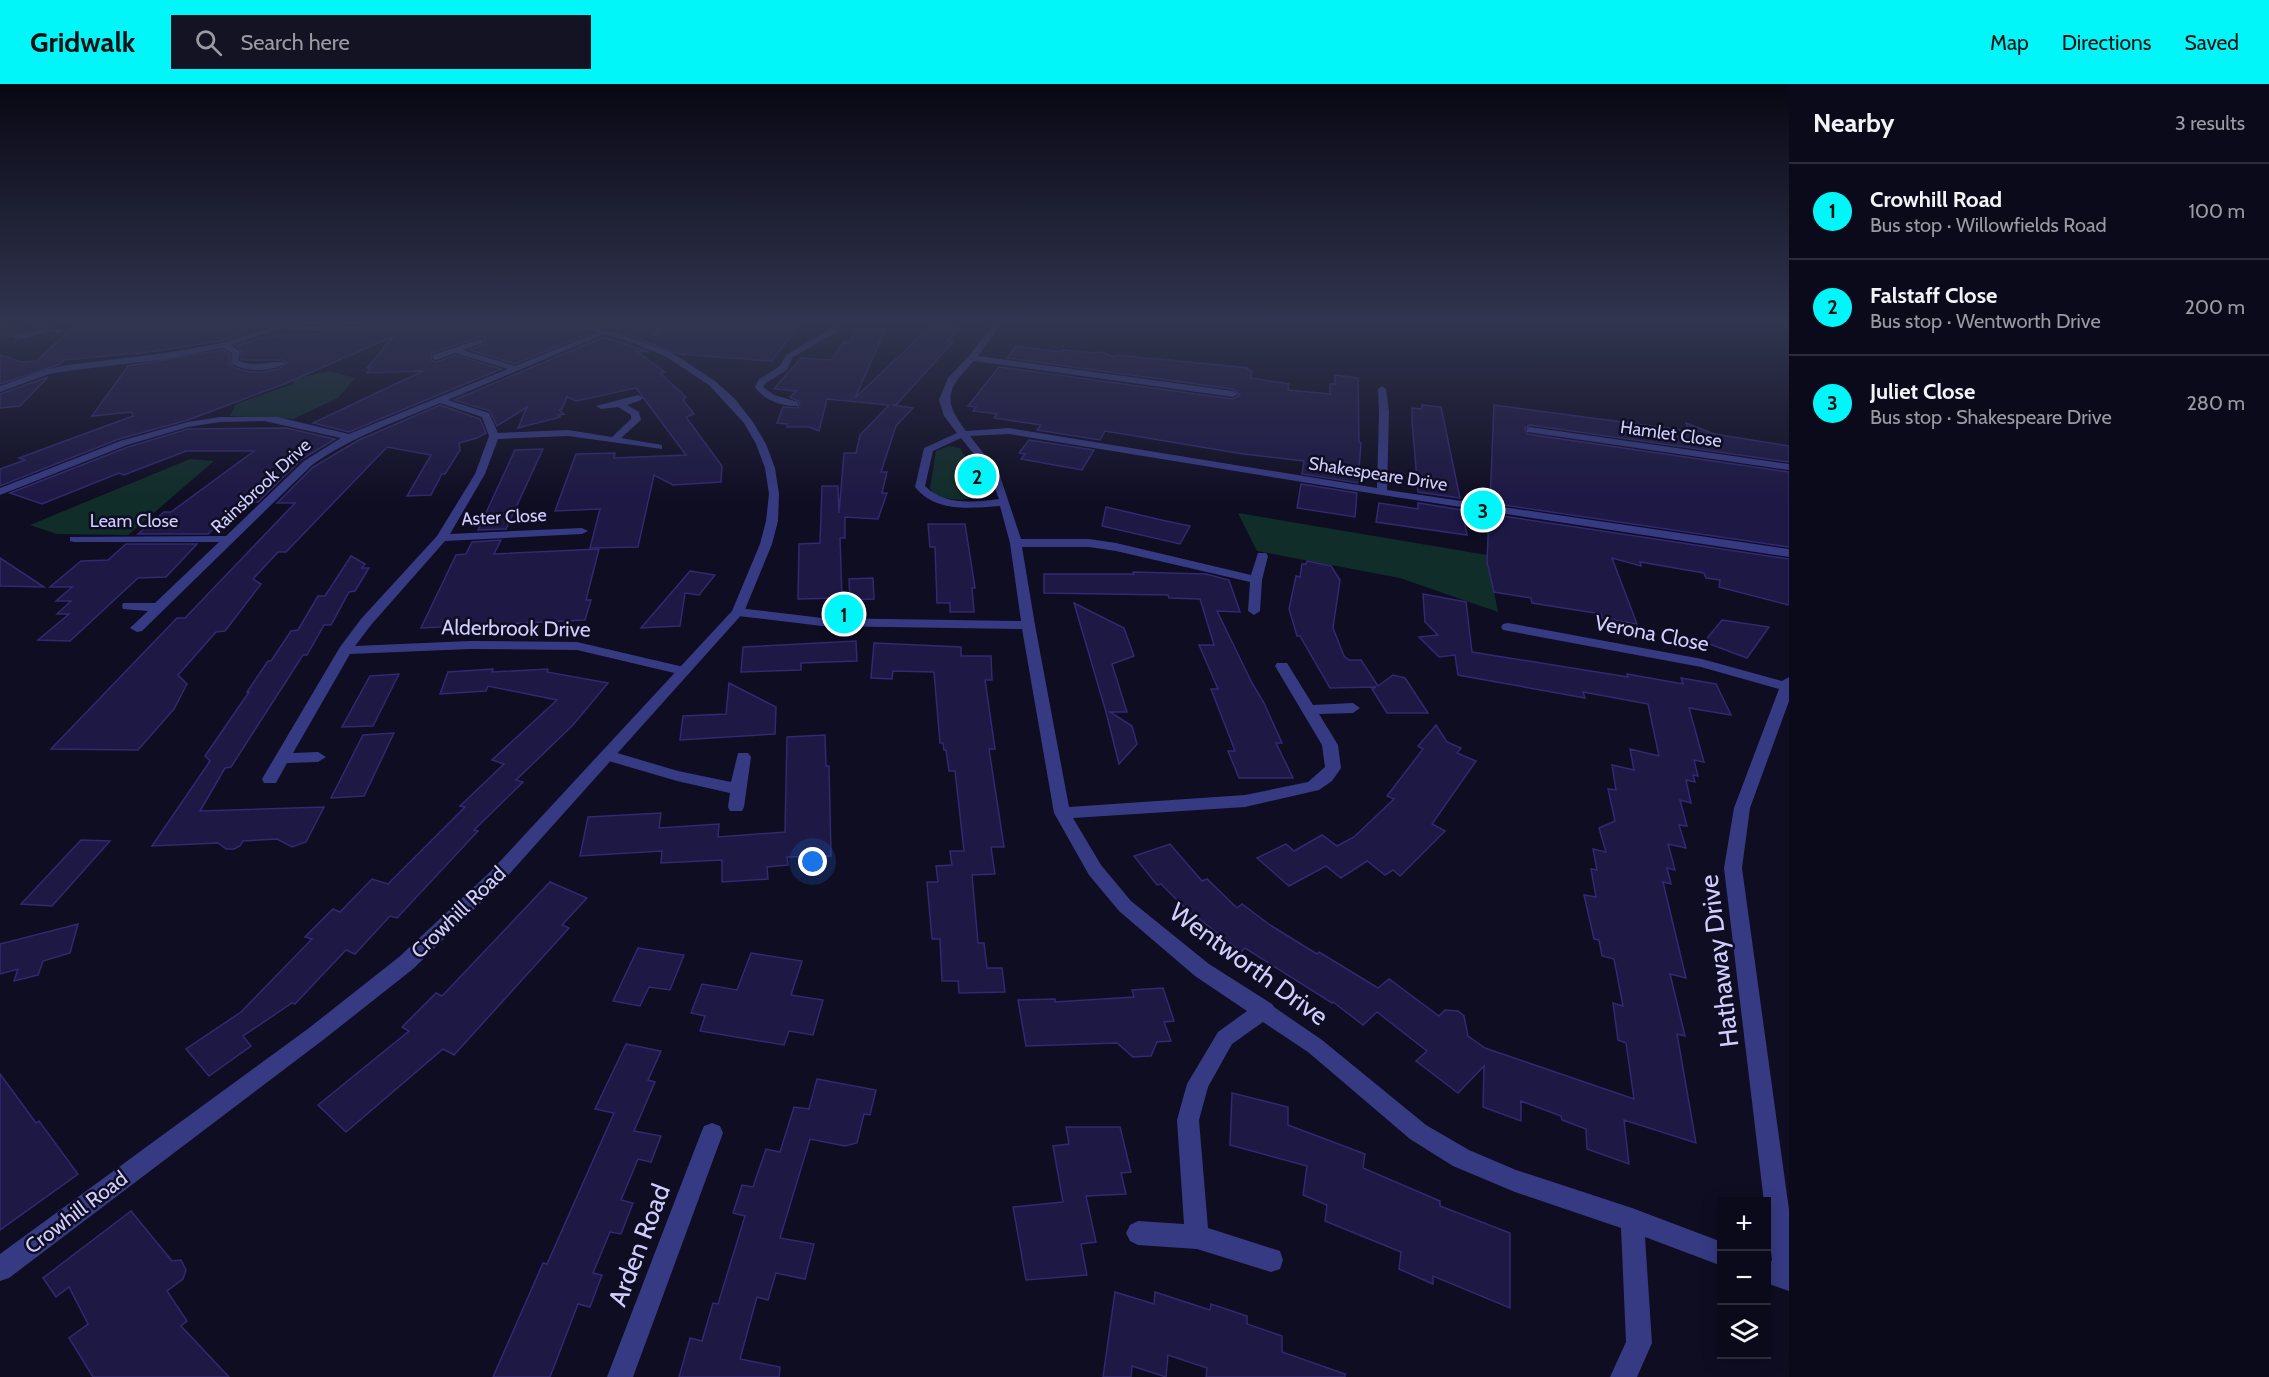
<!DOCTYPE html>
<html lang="en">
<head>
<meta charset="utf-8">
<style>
  body { margin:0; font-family:Cabin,sans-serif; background:#141323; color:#f1f3f6 }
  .controls { position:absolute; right:18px; bottom:18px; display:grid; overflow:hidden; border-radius:0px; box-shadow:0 3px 15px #0003 }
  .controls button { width:54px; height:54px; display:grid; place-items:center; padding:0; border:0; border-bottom:2px solid #2b2b39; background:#0b0a1a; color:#f1f3f6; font:30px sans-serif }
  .you { position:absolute; left:813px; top:778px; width:21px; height:21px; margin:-15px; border:4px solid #fff; border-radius:50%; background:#1a73e8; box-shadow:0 0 0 9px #1a73e833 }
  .badge { display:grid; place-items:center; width:39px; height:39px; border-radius:50%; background:#00f6f9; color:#111; font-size:20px; font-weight:700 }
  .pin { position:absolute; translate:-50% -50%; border:3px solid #fff; box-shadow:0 2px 6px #0006 }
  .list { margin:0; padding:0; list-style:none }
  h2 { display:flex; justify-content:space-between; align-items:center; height:78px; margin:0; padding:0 24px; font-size:26px }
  h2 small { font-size:20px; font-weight:400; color:#9a9aa2 }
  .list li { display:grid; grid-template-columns:39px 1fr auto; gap:18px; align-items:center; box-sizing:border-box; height:96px; padding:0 24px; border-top:2px solid #2b2b39 }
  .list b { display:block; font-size:22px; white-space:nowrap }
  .list p { margin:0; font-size:20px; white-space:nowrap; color:#9a9aa2 }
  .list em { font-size:20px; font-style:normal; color:#9a9aa2 }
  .icon { flex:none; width:33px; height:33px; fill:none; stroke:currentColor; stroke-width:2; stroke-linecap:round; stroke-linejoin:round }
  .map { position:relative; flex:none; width:1789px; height:1293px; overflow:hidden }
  header { display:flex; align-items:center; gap:36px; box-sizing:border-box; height:84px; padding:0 30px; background:#00f6f9; color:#111 }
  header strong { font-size:28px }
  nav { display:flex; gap:33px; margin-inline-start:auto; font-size:21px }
  .search { width:420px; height:54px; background:#141323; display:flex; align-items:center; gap:15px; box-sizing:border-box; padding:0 21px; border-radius:0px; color:#9a9aa2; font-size:22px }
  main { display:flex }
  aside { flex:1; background:#0b0a1a }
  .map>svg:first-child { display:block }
</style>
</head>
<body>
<header>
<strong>Gridwalk</strong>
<div class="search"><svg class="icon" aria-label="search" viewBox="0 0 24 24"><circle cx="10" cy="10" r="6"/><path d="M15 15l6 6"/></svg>Search here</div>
<nav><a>Map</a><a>Directions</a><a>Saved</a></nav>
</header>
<main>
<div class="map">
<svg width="1789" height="1293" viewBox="0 0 1789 1293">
  <rect width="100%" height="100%" fill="#0f0d22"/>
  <g fill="#102d29">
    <path d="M0,237L35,245L29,249L0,256Z"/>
    <path d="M329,287L355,294L338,314L293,335L230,332L236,320L293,300L294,295Z"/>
    <path d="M949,362L960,364L983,407C969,420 950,416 934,411L930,404L936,367Z"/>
    <path d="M190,375L214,377L128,451L57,450L30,441Z"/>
    <path d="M1238,429L1487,471L1498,528L1400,494L1257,467Z"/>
  </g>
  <g fill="#1d1844" stroke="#312971" stroke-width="1.5">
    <path d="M79,237H202L199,240L275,237L272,240L221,257L136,270L137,269L64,276L60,280L0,300V271L22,278L37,277Z"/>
    <path d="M328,237H552L553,239L590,249L515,280L470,266L485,260V253H479L432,269L431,276L437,278L455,271L501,285L349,348L313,339L423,287L367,289L371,284H367L394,252L284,300L188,336L119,355L0,402V385L25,376L19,374L133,332L132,328L92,332L128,282L223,266L230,270L229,279L235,284L250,288H265L279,285L286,279L283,276H244L241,275V266L236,262L264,253L385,246L391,243L385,238L324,242Z"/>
    <path d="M574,237H664L650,246L649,252L651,254H658L679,237H777L798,238L795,242H798L772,277L679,270L618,247Z"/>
    <path d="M932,241L959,244L948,257L953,258L896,321H892L913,324L896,342L881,388H887L882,409H887L878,435L845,433V454H840L842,514L798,515L799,460L820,459L822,402H838L839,429L844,369H856L860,351L889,321L827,315L819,347L809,343H787V340L777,339L783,323L798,324L800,318L790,313L796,307L774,305L801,274L831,276L844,258L849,259L857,245L885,246L855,314Z"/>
    <path d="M604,253L649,268L636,267L665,288L660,289L686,313L683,316L694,330L686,333L722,382L721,398L673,401L654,391L638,463L590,464L600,425L555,427L576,370L615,369L614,374L686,371L636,304L576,317L567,313L562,325L559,326L564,330L558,331L560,333L518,344L527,323L497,342L490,327L454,316Z"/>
    <path d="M1016,262L1061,268L1063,266L1094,269L1103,268L1113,273L1117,271L1248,284V286L1252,287L1250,294L1289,300L1288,306L1330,310V300H1335V291L1358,294L1359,358L1361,359L1358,399L1302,390L1304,377L1243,370L1105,347L1100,356L1037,346L1041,341L994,334L997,330L973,327L976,323L968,322L999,283L1233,315L1240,311L1233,305L1007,274Z"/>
    <path d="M48,293L20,322L0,324V310Z"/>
    <path d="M440,321L480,335L486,349L477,354L459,359L460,366L445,390H442L431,411L407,412L431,371L387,363L286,468H278L253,495L261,500L225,547L216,548L178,591L187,600L174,625L138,666L51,665L177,534H185L295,419H277L313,383L359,356Z"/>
    <path d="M1422,321L1441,323L1460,414L1418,408L1412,336V324L1422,325Z"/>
    <path d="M1494,321L1689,347L1686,339L1714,350L1789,362V378L1530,341L1525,344L1527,350L1789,388V463L1490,419Z"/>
    <path d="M286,344L335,355L302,375L258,418H242L208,450H138L164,428H171L254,367H186L124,391L119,389L42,420L10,409L128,363L188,345Z"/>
    <path d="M1029,356L1094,366L1082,386L1021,375L1025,370L1019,369Z"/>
    <path d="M543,365L506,445L478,446L515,366Z"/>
    <path d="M1301,400L1357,409L1355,433L1297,424Z"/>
    <path d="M1379,419L1418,425V419L1462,426L1467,451L1376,438Z"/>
    <path d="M1106,423L1166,437L1190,442L1180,460L1102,442Z"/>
    <path d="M1489,430L1789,475V521L1719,503L1720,496L1706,494L1704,489L1640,478L1641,482L1612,474L1637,540L1602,534L1601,530L1532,519L1531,514L1494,508L1487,478Z"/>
    <path d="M928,440H965L975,504H972L974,528H950V519H937L935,463H930Z"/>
    <path d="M501,456L494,470L599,465L586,516H591L585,536L421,544L456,471L466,470L472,458Z"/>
    <path d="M126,460H197L166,493L138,494L70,557L38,556L69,530H57L71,517H56L72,503H50L81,477L108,476Z"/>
    <path d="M351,472L365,480L362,484H369L355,507L349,508L331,541H324L307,571H303L231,683L225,684L200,727L324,723L306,758L292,763L277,755L243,757L240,762L234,765H226L218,759L152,762L210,677L205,672L249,608H247L268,577H271L291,547L298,546L318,512H325Z"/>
    <path d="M0,474L44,503L0,502Z"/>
    <path d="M1307,477L1331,482L1340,496L1333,544L1344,572L1349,576H1361L1378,602L1393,591L1405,594L1428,629H1387L1372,605L1376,603L1330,604L1300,552H1297L1289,525L1296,492L1300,493L1302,480H1306Z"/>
    <path d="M690,487L715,491L699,511L685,509L680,542L641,544Z"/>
    <path d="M1133,488L1206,490L1229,496L1240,528L1217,527L1252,599L1264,619L1282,659H1276L1293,694H1239L1228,667H1235L1211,605H1218L1199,561H1214L1200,515L1169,514L1168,511L1044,509V490H1134Z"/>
    <path d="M873,494L874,515L850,516L849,495Z"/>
    <path d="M1423,510L1466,518L1472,568L1628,593L1627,590L1683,600L1681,594L1716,600L1731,631L1689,624L1704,678L1694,676L1698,692L1693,691L1695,698L1686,696L1691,719L1680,716L1687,742L1679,741L1686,764L1668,760L1675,786L1667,784L1671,800L1663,798L1686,894L1670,890L1685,952L1677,950L1696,1059L1624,1036L1629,1080L1587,1065L1586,1045L1562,1036L1561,1032L1521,1017V1037L1483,1023L1484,982L1458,1009L1416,977L1427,967L1377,928L1363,941L1333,918L1332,919L1245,864L1241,868L1198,834L1196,835L1161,800L1157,801L1134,772L1170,760L1202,797L1207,795L1237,824L1242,820L1270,841L1317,870L1319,868L1378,904L1389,895L1439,932L1445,926L1458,927L1464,932L1468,952L1485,964L1634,1015L1626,959L1618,956L1613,919L1623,922L1614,875L1602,872L1599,856L1594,855L1584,811L1596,813L1591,785L1597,786L1593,765L1606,768L1599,744L1615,737L1608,705L1616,706L1612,681L1634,686L1630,665L1659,672L1648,620L1583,608L1585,614L1458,591L1455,571L1439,573L1419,553L1438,551L1425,538Z"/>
    <path d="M1074,519L1124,544L1134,572L1112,580L1127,628H1110L1132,642L1137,660L1119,680L1106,628Z"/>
    <path d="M1722,536L1769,543L1747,574L1704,558Z"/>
    <path d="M856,557L857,577L801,579V586L741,588L743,563Z"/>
    <path d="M874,559L961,563V572H991L992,596H985L995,665H989L1004,763H991L995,790L972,791L978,859H984L987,884H1002L1005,908L959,909L958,897H942L940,855H932L927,798H938L936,782L952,781L950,767H964L955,687H949L946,666H944L943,659H940L934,588L893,587L892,595L871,594Z"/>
    <path d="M493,585L492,588L548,585L547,588L608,599L573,641L516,696L523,698L474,746L478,747L397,834L390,832L355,870L346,866L295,920L292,919L243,952L251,962L209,992L186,965L241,928L312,855L305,853L333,825L340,828L372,795L388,800L465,723L460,722L504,680L492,676L557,616L488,602L486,607L440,610L448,588Z"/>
    <path d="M399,590L373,642L342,643L370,592Z"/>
    <path d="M729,599L776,623L775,650L680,656L683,632L726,630Z"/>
    <path d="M1436,641L1447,658L1461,664L1457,669L1476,677L1432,740L1445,747L1400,792L1393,786L1385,791L1367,777L1341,794L1326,782L1289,802L1257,774L1286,760L1294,767L1322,751L1337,762L1354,753L1394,715L1387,712L1423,665L1418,662Z"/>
    <path d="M394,649L364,712L331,714L363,651Z"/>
    <path d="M825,651L826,682H829L831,772L787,773L788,781L767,783L768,795L722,798V776L661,779L662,767L580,772L588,733L661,729L659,744L719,740L718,753L785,748L787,653Z"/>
    <path d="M81,756L110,757L52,822L21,820Z"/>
    <path d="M550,798L587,814L562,841L569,844L454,971L443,965L346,1048L318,1021L409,947L402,943L436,909L442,912Z"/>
    <path d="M78,840L70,869L43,877L38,891L14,897L18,885L0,890V860Z"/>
    <path d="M638,864L684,871L670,906L649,903L640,922L613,917Z"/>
    <path d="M751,869L802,877L791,911L823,916L813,951L789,947L784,961L700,947L705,932L691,929L702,900L737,906Z"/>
    <path d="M1163,904L1174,937L1164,938L1171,957L1157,958L1151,972L1133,973L1117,959L1026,962L1018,916L1055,915V918L1134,913L1132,906Z"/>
    <path d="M626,960L661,967L648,996L655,998L634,1047L661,1052L651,1078L638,1075L621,1116L633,1119L621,1150L610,1148L593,1189L602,1191L590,1223L578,1220L550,1293H493L543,1179L547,1180L614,1029L595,1025Z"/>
    <path d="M0,990L36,1039L39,1037L78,1090L0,1146Z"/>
    <path d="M817,995L876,1006L870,1031L864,1030L857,1059L845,1062L810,1055L780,1154L814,1160L805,1195L776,1189L768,1216L757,1213L740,1275L780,1283L779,1293H679L690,1254L702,1257L713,1219L718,1220L745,1132L733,1129L742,1101L753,1103L766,1065L780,1068L794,1023L809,1025Z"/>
    <path d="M1232,1009L1288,1023V1041L1365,1070L1363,1084L1440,1117V1122L1510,1149V1224L1433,1192V1200L1399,1185L1401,1168L1325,1137L1327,1121L1303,1111L1307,1082L1230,1061Z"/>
    <path d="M1066,1043H1120L1131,1088L1121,1089L1126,1110L1086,1112L1096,1158L1081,1160L1087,1191L1026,1196L1013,1123L1063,1118L1053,1062L1069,1060Z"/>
    <path d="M131,1127L172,1177L181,1176L186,1186L183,1195L167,1207L187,1237L181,1242L229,1293H93L69,1254L88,1240L69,1203L56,1213L43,1194Z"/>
    <path d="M1115,1208L1154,1220L1155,1208L1210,1226L1211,1220L1247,1232V1240L1282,1252V1268L1345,1290V1293H1206L1207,1284L1168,1271L1166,1293L1132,1282L1131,1293H1103Z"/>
  </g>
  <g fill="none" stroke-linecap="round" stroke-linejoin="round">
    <g fill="#363a83" fill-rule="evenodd">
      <path d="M20,237H31L62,247L58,249L51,247L18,256L14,254L15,252L42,245Z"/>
      <path d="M290,237H301L294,241L325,244L385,240L389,242L385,244L325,248L283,244L231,261L240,268L238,276C252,284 268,277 283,278L284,280C271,288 244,288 231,279L232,269L223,264L166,275L67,287L49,290L0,308V302L44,286L67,281L166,269L222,259Z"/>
      <path d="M668,237H677L657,252H651V248Z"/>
      <path d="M834,237H842L839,247L793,273L787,286L766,299L763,303L774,311L798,318V322C782,323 764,316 755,303L759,295L780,282L787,270L832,244Z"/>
      <path d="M995,237H1003L978,272L1233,307L1238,310L1233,313L974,277C948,304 941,315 966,347L1009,344L1377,404L1379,328L1378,305L1382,302L1386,305L1389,328L1387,406L1789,465V473L1382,411L1009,350L970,352L999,389L1021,455H1089L1116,459L1251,491L1258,469H1266L1268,472L1262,496L1260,527L1254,531L1248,527L1250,498L1116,467L1089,463H1022L1035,541L1069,723L1245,711L1308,698L1325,683L1322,661L1275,582L1277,579H1287L1313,621L1353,619L1360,624L1353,629L1319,630L1338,661L1341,684L1332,697L1319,706L1245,723L1073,734L1101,781L1131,817L1209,880L1272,920L1274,923L1322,956L1426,1041L1469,1066L1516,1086L1632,1124L1722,1158V1182L1645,1153L1652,1259L1637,1293H1610L1626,1258L1621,1144L1515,1108L1453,1082L1410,1055L1308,968L1263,938L1232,960L1208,1003L1199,1036L1208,1144L1280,1167L1283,1176L1280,1185L1271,1188L1197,1165L1138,1161L1130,1157L1126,1149L1130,1141L1138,1137L1184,1140L1177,1036L1187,1000L1218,948L1247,927L1195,892L1119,827L1089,791L1054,729L1022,545L822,542L738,532L732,528L738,524L822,534L1021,537L1010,459L1000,422C970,424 936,429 915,403L924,364L957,349L944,332L939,316L948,294L969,272ZM961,354L989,389L999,415C973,418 945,422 925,402L933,367Z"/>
      <path d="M600,247L607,249L448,316L489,329L498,349L568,346L612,353L631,335V331L618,323L601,325L596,322L638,311L643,314L641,316L627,321L639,328L641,336L621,354L662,361V365L568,352L498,355L485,390L450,450L582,444L588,447L582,450L445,457L371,541L355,562L470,557L577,558L688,584L690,587L688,590L683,591L577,566L470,565L350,570L293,669L318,668L326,673L318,678L287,679L276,699H264L262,695L340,563L361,535L437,452L475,390L489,352L482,333L440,319C396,338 351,353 312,381L142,547L137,548L130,544L148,527L123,525L122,522L123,519H155L219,458H74L70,457V453L226,452L304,377L341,354L264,337L220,338L188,343L127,361L0,411V404L120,357L188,338L220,333H277L349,350L508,285L455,269L436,276L433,275V271L480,255H483V259L463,266L515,282Z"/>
      <path d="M1530,343L1789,380V386L1527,348V344Z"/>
      <path d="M1508,539L1702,575L1782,597L1789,593V617L1750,724L1742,784L1789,1126V1207L1766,1199V1175L1772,1177L1766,1118H1764L1724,784L1734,724L1779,605L1701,583L1503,546L1501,543L1503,540Z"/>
      <path d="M607,666L678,687L731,698L738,669H748L751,673L744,723L742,727H730L728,723L730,709L677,697L602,675L599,671Z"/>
      <path d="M712,1039L720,1042L723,1049L633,1293H607L701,1049L704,1042Z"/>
    </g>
    <path fill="#363a83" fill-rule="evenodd" d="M554,237H566L617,249L671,268L715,297L735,315L753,338L766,360L775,384L779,410L778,437L772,460L744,528L503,797L413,885L323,956L9,1194L0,1197V1170L309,944L399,873L491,787L732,527L760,460L766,437L769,410L765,384L756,360L744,339L709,301L665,272L625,256Z"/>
  </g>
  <linearGradient id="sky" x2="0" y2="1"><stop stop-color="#080713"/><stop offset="0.57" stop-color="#31354f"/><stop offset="1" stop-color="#31354f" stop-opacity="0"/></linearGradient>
  <rect width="1789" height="418" fill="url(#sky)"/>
  <g text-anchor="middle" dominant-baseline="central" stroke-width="5" stroke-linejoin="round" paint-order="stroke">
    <g font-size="18" fill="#d0ceff" stroke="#0f0d22">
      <text transform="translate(1671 350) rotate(8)">Hamlet Close</text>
      <text transform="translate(1378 390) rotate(9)">Shakespeare Drive</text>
      <text transform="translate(261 402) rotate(-43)">Rainsbrook Drive</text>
      <text transform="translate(504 433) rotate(-3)">Aster Close</text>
      <text x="134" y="437">Leam Close</text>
    </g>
    <g font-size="21" fill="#d0ceff" stroke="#0f0d22">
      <text transform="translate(516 544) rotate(1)">Alderbrook Drive</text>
      <text transform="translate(1652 549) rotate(11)">Verona Close</text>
      <text transform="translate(458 828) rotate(-44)">Crowhill Road</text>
      <text transform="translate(76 1128) rotate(-37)">Crowhill Road</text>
    </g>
    <g font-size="26" fill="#d0ceff" stroke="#0f0d22">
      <text transform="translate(1719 877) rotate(-97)">Hathaway Drive</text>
      <text transform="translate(1249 880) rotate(36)">Wentworth Drive</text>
      <text transform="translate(639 1161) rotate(-69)">Arden Road</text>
    </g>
  </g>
</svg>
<div class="controls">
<button>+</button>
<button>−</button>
<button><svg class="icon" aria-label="layers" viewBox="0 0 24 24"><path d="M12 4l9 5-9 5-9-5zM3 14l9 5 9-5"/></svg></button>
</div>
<div class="you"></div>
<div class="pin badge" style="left:844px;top:530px">1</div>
<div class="pin badge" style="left:977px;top:392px">2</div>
<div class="pin badge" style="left:1483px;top:426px">3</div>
</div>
<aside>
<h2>Nearby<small>3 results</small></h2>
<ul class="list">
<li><span class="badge">1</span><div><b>Crowhill Road</b><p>Bus stop · Willowfields Road</p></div><em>100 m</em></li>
<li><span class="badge">2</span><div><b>Falstaff Close</b><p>Bus stop · Wentworth Drive</p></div><em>200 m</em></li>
<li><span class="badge">3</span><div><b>Juliet Close</b><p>Bus stop · Shakespeare Drive</p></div><em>280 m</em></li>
</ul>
</aside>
</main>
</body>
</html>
